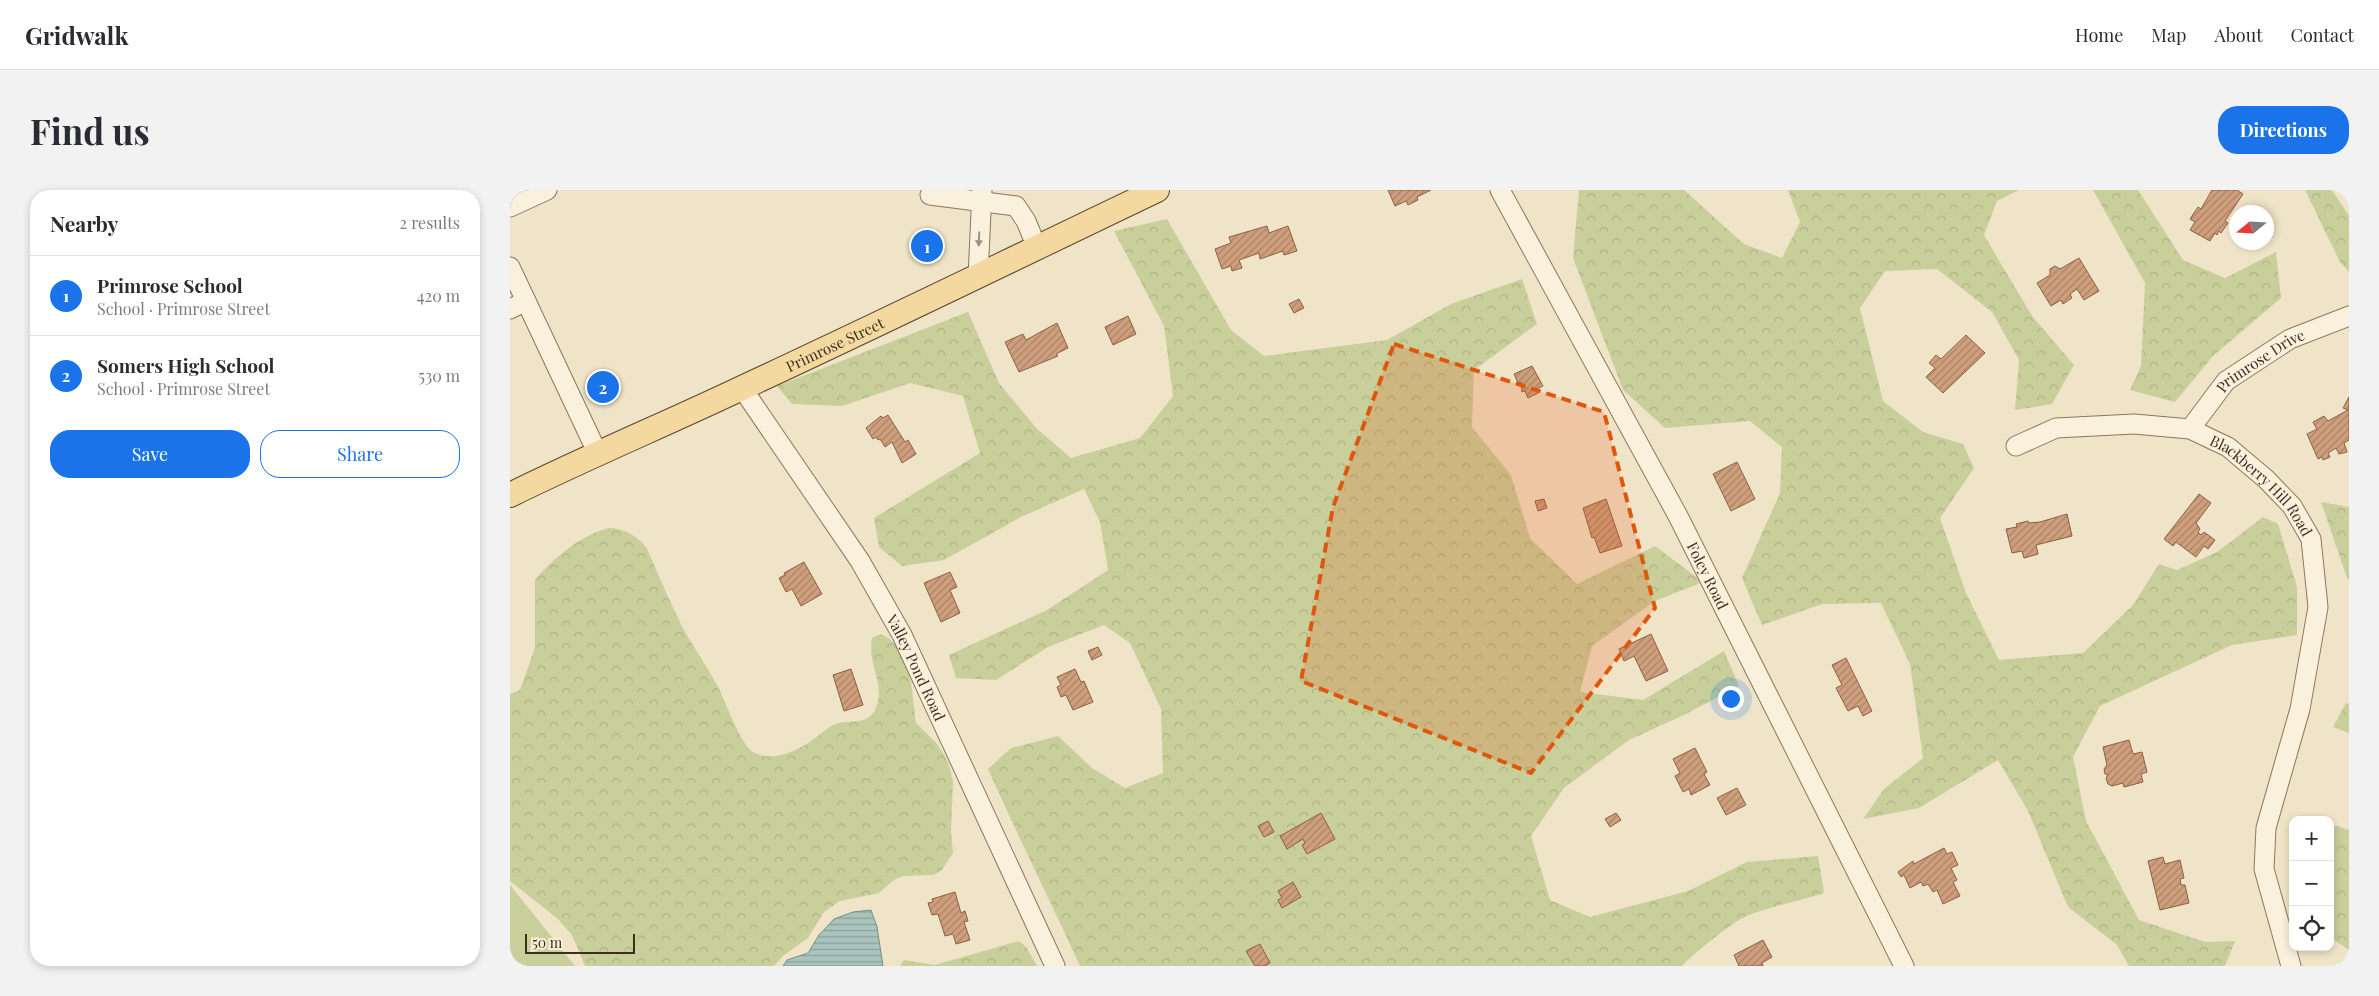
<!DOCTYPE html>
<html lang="en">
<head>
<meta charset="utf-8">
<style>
  body { margin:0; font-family:"Playfair Display",serif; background:#f2f2f3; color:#2b2b33 }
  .controls { position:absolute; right:15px; bottom:15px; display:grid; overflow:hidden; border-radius:10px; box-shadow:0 2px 8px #0003 }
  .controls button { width:45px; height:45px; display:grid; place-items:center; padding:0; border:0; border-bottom:1px solid #e1e1e2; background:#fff; color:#2b2b33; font:25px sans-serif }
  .compass { position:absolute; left:1719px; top:15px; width:45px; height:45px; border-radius:50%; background:#fff; box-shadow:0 2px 8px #0003; rotate:252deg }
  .scale { position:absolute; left:15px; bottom:12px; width:110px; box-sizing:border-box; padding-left:5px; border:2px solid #3d2e20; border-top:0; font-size:14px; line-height:18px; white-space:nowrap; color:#3d2e20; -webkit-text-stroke:4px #f7eed8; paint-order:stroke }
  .you { position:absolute; left:1220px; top:508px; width:18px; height:18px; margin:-12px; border:4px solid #fff; border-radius:50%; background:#1a73e8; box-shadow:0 0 0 8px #1a73e833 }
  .badge { display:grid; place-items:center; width:32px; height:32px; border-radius:50%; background:#1a73e8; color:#fff; font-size:16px; font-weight:700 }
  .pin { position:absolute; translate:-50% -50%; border:2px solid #fff; box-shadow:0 1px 5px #0006 }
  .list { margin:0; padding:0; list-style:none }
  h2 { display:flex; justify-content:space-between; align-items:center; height:65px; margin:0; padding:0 20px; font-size:21px }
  h2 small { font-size:16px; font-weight:400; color:#7c7c81 }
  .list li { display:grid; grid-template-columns:32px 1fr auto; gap:15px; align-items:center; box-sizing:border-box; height:80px; padding:0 20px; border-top:1px solid #e1e1e2 }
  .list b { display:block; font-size:19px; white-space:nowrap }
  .list p { margin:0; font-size:16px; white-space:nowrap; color:#7c7c81 }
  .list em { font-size:16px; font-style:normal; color:#7c7c81 }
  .actions { display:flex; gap:10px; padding:15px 20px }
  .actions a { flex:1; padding:11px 0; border:1px solid #1a73e8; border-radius:20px; text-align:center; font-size:18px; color:#1a73e8 }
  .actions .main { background:#1a73e8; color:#fff }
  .icon { flex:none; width:28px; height:28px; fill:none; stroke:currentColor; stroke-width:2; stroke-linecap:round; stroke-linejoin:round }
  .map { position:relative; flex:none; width:1839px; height:776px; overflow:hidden; border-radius:20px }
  header { display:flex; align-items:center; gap:30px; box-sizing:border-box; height:70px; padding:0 25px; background:#fff; border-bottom:1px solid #e1e1e2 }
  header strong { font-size:24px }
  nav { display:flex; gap:28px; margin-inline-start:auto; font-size:18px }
  .intro { display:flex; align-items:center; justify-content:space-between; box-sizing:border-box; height:120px; padding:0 30px }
  h1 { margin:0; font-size:35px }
  .button { padding:12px 22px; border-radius:20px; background:#1a73e8; color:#fff; font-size:18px; font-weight:700 }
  main { display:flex; gap:30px; padding:0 30px }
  aside { flex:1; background:#fff; border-radius:20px; box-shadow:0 2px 8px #0003 }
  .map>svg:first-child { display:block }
</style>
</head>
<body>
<header>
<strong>Gridwalk</strong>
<nav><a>Home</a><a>Map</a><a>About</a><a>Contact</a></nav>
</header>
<div class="intro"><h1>Find us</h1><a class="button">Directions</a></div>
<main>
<aside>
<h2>Nearby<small>2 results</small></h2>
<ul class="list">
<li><span class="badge">1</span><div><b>Primrose School</b><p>School · Primrose Street</p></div><em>420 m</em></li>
<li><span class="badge">2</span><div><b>Somers High School</b><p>School · Primrose Street</p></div><em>530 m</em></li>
</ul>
<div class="actions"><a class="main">Save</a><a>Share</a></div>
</aside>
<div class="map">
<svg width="1839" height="776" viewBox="0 0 1839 776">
  <defs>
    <pattern id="forest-crowns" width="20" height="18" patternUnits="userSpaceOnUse" patternTransform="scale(1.25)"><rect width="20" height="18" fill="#c9cf9b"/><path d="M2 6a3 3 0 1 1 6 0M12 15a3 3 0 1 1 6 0" fill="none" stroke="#aeb285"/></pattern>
    <pattern id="water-rules" width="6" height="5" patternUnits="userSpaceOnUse" patternTransform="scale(1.25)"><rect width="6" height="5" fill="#a9c4bc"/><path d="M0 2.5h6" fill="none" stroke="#8ba098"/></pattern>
    <pattern id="building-hatch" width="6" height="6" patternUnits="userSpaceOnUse" patternTransform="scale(1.25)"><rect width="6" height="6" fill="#cf9f7d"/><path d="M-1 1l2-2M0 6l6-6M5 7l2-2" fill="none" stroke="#a98266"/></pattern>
  </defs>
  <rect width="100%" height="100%" fill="#f0e4c8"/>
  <path fill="#c9cf9b" d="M0,695L65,776H0Z"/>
  <g fill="url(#forest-crowns)">
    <path d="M1069,0H1174L1234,54L1272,68L1290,32L1278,0H1509L1487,11L1474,45L1522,126L1564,175L1542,214L1505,220L1509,170L1482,122L1427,79L1375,81L1350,118L1373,211L1413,242L1453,254L1464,278L1430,328L1456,403L1489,470L1573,463L1623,415L1649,374L1667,380L1707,362L1753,327L1768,334L1787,397V445L1722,455L1590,516L1563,567L1576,631L1629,730L1695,752L1725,751L1715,776H1619L1607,755L1558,717L1518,621L1488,570L1409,618L1353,629L1374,599L1413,568L1400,474L1371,413L1312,414L1252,435L1232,388L1270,303L1272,257L1240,231L1155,238L1113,200L1063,68Z"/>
    <path d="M1583,0H1628L1673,70L1715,88L1766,62L1771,108L1703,166L1665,212L1620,200L1631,176L1635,93Z"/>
    <path d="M1795,0H1822L1839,26V82L1830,72Z"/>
    <path d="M657,29L721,140L754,166L877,150L941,114L1012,89L1027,134L964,180L962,237L1001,285L1020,348L1067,394L1145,356L1193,392L1145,411L1082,456L1070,502L1133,510L1214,461L1229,496L1176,524L1119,550L1054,598L1021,646L1040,710L1080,727L1178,701L1237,672L1308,666L1314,703C1289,711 1263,716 1239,725C1224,730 1183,764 1172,776H570C540,710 507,645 478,579L501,558L548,546L582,578L615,598L653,583L651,519L620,453L594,435L538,457L486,490L446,488L439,465L537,420L598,380L590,332L574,299L511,327L434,370L392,376L369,357L364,328L470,263L453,206L400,193L332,216L282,214L267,196L458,122L489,193L527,239L561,268L630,248L663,206L654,136L604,41Z"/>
    <path d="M1811,312L1839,317V390L1837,388Z"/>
    <path d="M99,338C115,339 126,345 136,357C149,385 160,413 174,440C185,460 199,479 209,499C216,513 231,555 243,562C266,575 296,556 313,542C318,538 322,535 329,533C344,530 361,535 367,515C374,492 357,472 362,448L371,444L380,449L393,465L401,492L406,533L428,555L438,572L443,591L441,641L443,663L432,680L423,685L393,686L384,690L369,703L330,711L314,722L298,748L273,766L264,776H75L62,745L48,729L0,691V504L10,500L25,458V390C44,368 70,345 99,338Z"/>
    <path d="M1836,513L1839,514V543L1823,537Z"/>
    <path d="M1820,634L1839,640V760L1820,747Z"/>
    <path d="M509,751L517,758L527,776H390L394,770L425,775Z"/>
  </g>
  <path fill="url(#water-rules)" stroke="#6f938a" d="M361,720L367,737L373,776H273L277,770L298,763L309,745L324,729L343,722Z"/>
  <g fill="url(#building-hatch)" stroke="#8d5f41">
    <path d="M878,0H921L907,7L908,10L898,15L896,11L885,16Z"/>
    <path d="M1702,0H1727L1733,4L1715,31L1718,33L1711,43L1709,41L1707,45L1705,43L1700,51L1680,40L1685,32L1680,29L1688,17L1691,19Z"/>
    <path d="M757,36L759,43L778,36L787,61L774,65L773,61L750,69L749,63L729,70L732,78L722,81L721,76L712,79L705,59L721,53L719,47Z"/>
    <path d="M1569,68L1589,101L1574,110L1567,99L1560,104L1562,108L1553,114L1551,110L1541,116L1527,93L1540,85V79L1545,76L1550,79Z"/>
    <path d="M789,109L794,118L784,123L779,114Z"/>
    <path d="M618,126L626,144L603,155L595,137Z"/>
    <path d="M547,133L558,158L546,164L548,166L509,182L495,152L513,144L516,150Z"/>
    <path d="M1456,145L1475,163L1433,203L1416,187L1425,178L1419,173L1426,165L1431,169Z"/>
    <path d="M1022,176L1033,196L1026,199L1028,203L1018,208L1015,201L1012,202L1011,192L1008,193L1004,184Z"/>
    <path d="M1839,207V250L1834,253L1837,262L1829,264L1826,258L1818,263L1820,267L1813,270L1812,267L1808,269L1797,244L1807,239L1803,232L1814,226L1818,231L1838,220L1833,218Z"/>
    <path d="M378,225L395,252L398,250L406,264L392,273L382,252L375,257L370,249L368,250L366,247L363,249L356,238L371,226L373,228Z"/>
    <path d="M1227,272L1245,309L1221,321L1203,284Z"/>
    <path d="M1689,304L1701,313L1686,333L1690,339L1688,342L1691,345L1694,342L1705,350L1698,359L1694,356L1686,367L1666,352L1663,356L1654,349Z"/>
    <path d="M1034,309L1037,318L1028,321L1025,311Z"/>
    <path d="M1096,309L1112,356L1090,363L1084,347L1082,348L1073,318Z"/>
    <path d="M1557,324L1562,346L1526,355L1528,364L1514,368L1512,361L1502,363L1496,339L1507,337L1506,334L1518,331L1519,333L1530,332Z"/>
    <path d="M294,372L312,404L291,416L282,399L276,402L269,388L275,385L274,383Z"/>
    <path d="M440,382L447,397L440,400L450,423L431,432L414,393Z"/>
    <path d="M1141,444L1158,481L1136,491L1124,466L1114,471L1109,459Z"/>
    <path d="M588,457L592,465L582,470L578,461Z"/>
    <path d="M1336,468L1362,521L1353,526L1348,516L1338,521L1326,498L1332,495L1322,475Z"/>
    <path d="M341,479L353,515L334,521L323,485Z"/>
    <path d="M565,479L571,492L574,491L583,512L563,520L556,505L551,507L547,497L551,495L547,487Z"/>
    <path d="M1619,550L1623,564L1632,562L1637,582L1631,584L1633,592L1614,597L1613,593L1602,596L1598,594L1596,588L1598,585L1595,584L1594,579L1597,575L1593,557Z"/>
    <path d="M1185,558L1197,582L1194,584L1200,595L1181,605L1179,599L1173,602L1165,586L1170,583L1163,569Z"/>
    <path d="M1227,598L1236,615L1216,625L1207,608Z"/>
    <path d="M811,623L825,649L797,664L792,655L795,653L793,649L777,659L770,646Z"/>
    <path d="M1106,623L1111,630L1100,637L1095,629Z"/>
    <path d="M758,631L764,642L754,647L748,636Z"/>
    <path d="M1434,658L1437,664L1442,662L1448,675L1441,678L1447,690L1443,692L1450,706L1433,714L1427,700L1423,702L1418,694L1413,696L1411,692L1400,698L1394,685L1391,687L1388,682L1403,671L1404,674Z"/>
    <path d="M1653,667L1655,674L1670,670L1674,688L1670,689L1671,695H1675L1679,713L1650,720L1638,671Z"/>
    <path d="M783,692L791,707L772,718L768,710L772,708L768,701Z"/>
    <path d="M445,702L451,723L455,721L458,731L454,732L460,750L446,754L443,744L435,746L428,724L422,725L418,713L423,712L422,709Z"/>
    <path d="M1253,750L1262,767L1252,773L1253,776H1229L1224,765Z"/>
    <path d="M750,754L760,773L755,776H745L736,761Z"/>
  </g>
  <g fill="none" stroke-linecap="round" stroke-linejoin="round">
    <defs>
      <g id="minor">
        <path id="s1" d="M990,0L1168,326L1394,776"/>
        <path d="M420,5L506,16L516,31L527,58"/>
        <path d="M0,17L37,0"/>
        <path d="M0,77L87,262"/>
        <path d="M468,87L472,1"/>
        <path d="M0,119L16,111"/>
        <path id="s2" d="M232,198L350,371L392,445L545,776"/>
        <path id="s3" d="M1680,239L1716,191L1780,149L1839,126"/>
        <path id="s4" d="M1506,256L1546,238L1624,234L1680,239L1718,257L1756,289L1782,316L1801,349L1808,417L1790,519L1756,638L1754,679L1781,776"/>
      </g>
      <g id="major">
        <path id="s5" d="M0,305C77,267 156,234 234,197C372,133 509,66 647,0"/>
      </g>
    </defs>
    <use href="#minor" stroke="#8d765c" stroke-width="21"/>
    <use href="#major" stroke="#5b4430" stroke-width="26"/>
    <use href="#minor" stroke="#faf1dc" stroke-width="19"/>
    <use href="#major" stroke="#f3d9a0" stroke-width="24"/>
  </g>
  <defs><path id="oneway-solid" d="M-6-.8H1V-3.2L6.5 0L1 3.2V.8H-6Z" transform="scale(1.25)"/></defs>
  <use fill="#9c907e" href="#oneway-solid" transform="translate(469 49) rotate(92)"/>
  <path fill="#df570d" fill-opacity="0.2" stroke="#df570d" stroke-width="4" stroke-dasharray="10 6" stroke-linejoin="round" d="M884,154L1094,222L1145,418L1021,583L791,491L823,317Z"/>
  <g text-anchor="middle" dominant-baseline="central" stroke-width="5" stroke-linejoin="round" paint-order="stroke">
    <g font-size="15" fill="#3d2e20" stroke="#f7eed8">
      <text stroke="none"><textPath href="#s5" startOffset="358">Primrose Street</textPath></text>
      <text stroke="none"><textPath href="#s3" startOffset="100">Primrose Drive</textPath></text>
      <text stroke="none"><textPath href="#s4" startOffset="271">Blackberry Hill Road</textPath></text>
      <text stroke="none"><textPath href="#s1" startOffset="438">Foley Road</textPath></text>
      <text stroke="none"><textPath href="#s2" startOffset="330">Valley Pond Road</textPath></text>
    </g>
  </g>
</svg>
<div class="controls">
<button>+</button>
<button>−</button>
<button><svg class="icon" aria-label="locate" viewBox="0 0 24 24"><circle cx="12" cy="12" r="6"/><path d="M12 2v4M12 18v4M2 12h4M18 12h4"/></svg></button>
</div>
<svg class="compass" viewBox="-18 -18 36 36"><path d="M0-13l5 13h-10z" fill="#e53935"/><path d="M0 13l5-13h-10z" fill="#7c7c81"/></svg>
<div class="scale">50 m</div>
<div class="you"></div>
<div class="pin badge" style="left:417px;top:56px">1</div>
<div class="pin badge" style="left:93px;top:197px">2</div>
</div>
</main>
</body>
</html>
